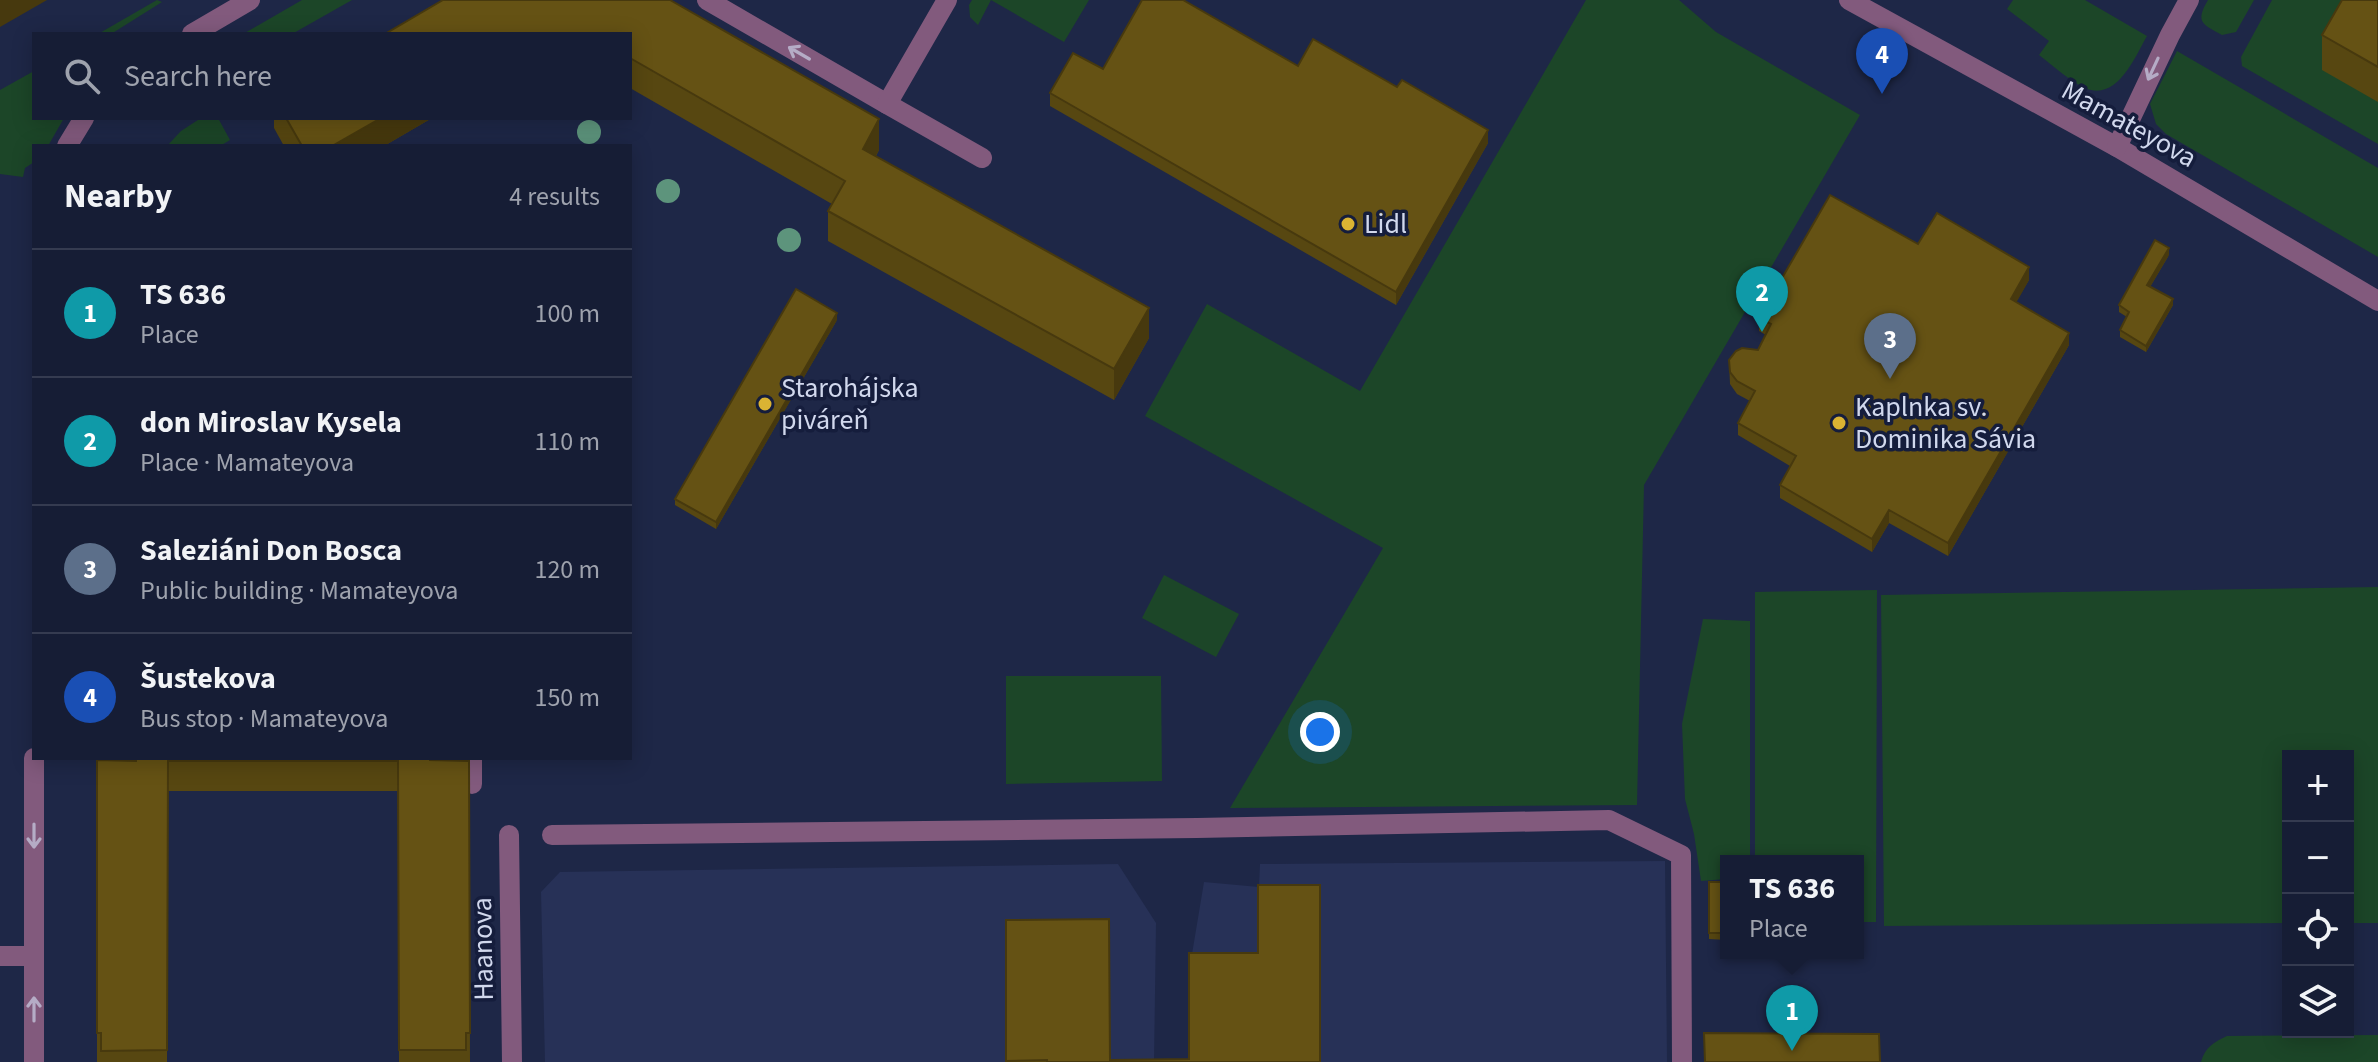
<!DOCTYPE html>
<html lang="en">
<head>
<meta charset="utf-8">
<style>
  body { margin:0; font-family:"Source Sans 3",sans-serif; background:#232a41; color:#f1f3f6 }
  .controls { position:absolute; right:24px; bottom:24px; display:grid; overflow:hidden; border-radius:0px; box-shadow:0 4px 20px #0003 }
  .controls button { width:72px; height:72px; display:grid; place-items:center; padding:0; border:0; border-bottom:2px solid #353b50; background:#161d35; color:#f1f3f6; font:40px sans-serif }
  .you { position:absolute; left:1320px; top:732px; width:28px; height:28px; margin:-20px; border:6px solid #fff; border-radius:50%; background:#1a73e8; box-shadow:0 0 0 12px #1a73e833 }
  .badge { display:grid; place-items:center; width:52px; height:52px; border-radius:50%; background:#dab333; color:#fff; font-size:26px; font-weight:700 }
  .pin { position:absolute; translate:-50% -66px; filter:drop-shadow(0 2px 4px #0008) }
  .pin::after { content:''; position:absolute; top:42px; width:28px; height:24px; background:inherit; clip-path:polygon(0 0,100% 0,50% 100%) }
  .popup { position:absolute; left:1720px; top:855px; width:144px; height:104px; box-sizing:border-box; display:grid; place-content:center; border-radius:0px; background:#161d35; filter:drop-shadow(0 2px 6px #0005); font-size:26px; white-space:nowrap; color:#9ea2ad }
  .popup b { font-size:30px; color:#f1f3f6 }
  .popup::after { content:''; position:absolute; left:50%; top:100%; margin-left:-16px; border:16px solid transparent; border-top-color:#161d35 }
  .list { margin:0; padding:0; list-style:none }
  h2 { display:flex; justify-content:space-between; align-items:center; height:104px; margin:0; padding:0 32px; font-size:34px }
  h2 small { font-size:26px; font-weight:400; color:#9ea2ad }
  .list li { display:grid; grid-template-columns:52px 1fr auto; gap:24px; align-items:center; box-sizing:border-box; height:128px; padding:0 32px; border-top:2px solid #353b50 }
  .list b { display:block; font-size:30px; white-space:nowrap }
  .list p { margin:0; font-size:26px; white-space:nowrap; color:#9ea2ad }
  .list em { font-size:26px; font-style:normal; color:#9ea2ad }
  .icon { flex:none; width:44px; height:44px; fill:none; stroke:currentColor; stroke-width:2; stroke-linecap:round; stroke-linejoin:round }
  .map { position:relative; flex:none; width:2378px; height:1062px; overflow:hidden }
  .search { position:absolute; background:#161d35; box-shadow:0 4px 20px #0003; left:32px; top:32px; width:600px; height:88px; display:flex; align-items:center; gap:20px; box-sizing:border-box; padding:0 28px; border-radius:0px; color:#9ea2ad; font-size:30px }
  .panel { position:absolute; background:#161d35; box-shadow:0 4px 20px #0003; left:32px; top:144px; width:600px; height:616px; border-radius:0px }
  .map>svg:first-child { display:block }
</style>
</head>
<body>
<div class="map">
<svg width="2378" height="1062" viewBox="0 0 2378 1062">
  <rect width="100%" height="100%" fill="#1e2747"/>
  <g fill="#273157">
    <path d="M1665,861L1667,1062H1189V972L1204,882L1259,887L1260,864Z"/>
    <path d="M1118,864L1156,923L1154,1062H545L541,892L560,872Z"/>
  </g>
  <g fill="#1c4628">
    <path d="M157,0L162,2L111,34H98Z"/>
    <path d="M302,0H352L292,34H243Z"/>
    <path d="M972,0H1089L1064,42L991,0L978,25L970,17L969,5Z"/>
    <path d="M1586,0H1679L1716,32L1860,115L1644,485L1637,805L1230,808L1383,548L1145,416L1207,304L1360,391Z"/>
    <path d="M2013,0H2085L2147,36C2135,57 2117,102 2085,88C2071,82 2052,65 2039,55L2049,41L2007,9Z"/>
    <path d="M2208,0H2254L2236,32L2222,35C2202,24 2195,22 2208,0Z"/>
    <path d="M2272,0H2378V144L2242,66L2241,57Z"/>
    <path d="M2177,51L2378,168V257L2166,134L2156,124L2150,104Z"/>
    <path d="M34,71V118H64L48,146H34V162L25,168L23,177L0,174V90Z"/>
    <path d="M201,118H218L230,140L220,146H167L181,131Z"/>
    <path d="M1164,575L1239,614L1216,657L1142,618Z"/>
    <path d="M2378,587V923H2348V756H2288V923L1884,926L1881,595Z"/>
    <path d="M1877,590L1876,922H1858V861H1755V592Z"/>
    <path d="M1703,619L1750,621V861H1726V879L1701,881L1694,834L1685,799L1682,724Z"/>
    <path d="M1006,676H1161L1162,781L1006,784Z"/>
    <path d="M2378,1035V1062H2201C2205,1047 2214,1042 2227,1036Z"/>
  </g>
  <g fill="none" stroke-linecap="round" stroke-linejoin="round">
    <g stroke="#825a7d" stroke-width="20">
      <path d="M707,0L887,104"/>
      <path d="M947,0L887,104L982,158"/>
      <path d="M1849,0L2117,147L2378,301"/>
      <path d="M192,34L250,0"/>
      <path d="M67,146L84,118"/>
      <path d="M2117,147L2170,35L2189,0"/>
      <path d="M472,784V758"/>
      <path d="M509,835L512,1062"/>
      <path d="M552,835L1197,828L1609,820L1681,855L1682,1062"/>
      <path d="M0,956H34"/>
      <path d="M34,1062V758"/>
    </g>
  </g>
  <g fill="#5d947c">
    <circle cx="589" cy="132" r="12"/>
    <circle cx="668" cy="191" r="12"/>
    <circle cx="789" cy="240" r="12"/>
  </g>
  <g fill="#574711">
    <path d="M670,0L879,150L876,156L1149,338L1114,400L828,241V211L832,204L630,88V34Z"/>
    <path d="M2378,0V102L2322,70V35Z"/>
    <path d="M1298,66L1397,87L1488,143L1396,305L1050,106V93L1103,69Z"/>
    <path d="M274,118H432L384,146H284L274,128Z"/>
    <path d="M1918,244L2029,280L2016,302L2069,345L1948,556L1889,523L1872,552L1780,498V485L1790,466L1738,435V423L1750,401L1737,394L1730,384L1729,360L1758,350L1766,335L1759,331V318Z"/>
    <path d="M2169,255L2150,287L2173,305L2146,352L2120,337V330L2127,317L2119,312V305Z"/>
    <path d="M837,320L716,529L675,505V499Z"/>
    <path d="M97,760L469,761L470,1062H399L398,791H168L167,1062H97Z"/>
    <path d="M1709,882H1726V940L1709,939Z"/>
    <path d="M1006,920L1110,1060L1320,1062H1006Z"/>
  </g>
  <g fill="#47390e">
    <path d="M0,0H47L0,27Z"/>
    <path d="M381,118H432L384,146H332Z"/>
    <path d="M879,119V150L863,179V149Z"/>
    <path d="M1488,130V143L1396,305V292Z"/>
    <path d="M2169,248V255L2147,292V285Z"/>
    <path d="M2029,267V280L2011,312V299Z"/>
    <path d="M2173,299V305L2146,352V346Z"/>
    <path d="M1149,308V338L1114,400V369Z"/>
    <path d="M837,313V320L716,529V522Z"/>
    <path d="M2069,333V345L1948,556V543Z"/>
    <path d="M1889,510V523L1872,552V539Z"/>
  </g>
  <g fill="#655214" stroke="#47390e" stroke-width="2">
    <path d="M443,0H670L879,119L863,149L1149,308L1114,369L828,211L845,181L630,58V34H385Z"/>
    <path d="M1142,0H1183L1298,66L1313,39L1397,87L1402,80L1488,130L1396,292L1050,93L1073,53L1103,69Z"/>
    <path d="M2342,0H2378V67L2322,35Z"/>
    <path d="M286,118H381L332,146H302Z"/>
    <path d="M1830,195L1918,244L1937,213L2029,267L2011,299L2069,333L1948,543L1889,510L1872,539L1780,485L1796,456L1738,423L1755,391L1737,381L1730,372L1729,360L1736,351L1742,348L1758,350L1771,324L1759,318Z"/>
    <path d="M2155,240L2169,248L2147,285L2173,299L2146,346L2120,330L2129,312L2119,305Z"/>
    <path d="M796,289L837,313L716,522L675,499Z"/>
    <path d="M136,758H430V760L469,761L470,1033H466V1050H399L398,761H168L167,1050L101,1051V1033H97V760L136,761Z"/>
    <rect x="1709" y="882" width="17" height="51"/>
    <path d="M1258,885H1320V1062H1047V1060L1006,1061V920L1109,919L1110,1060L1189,1059V953H1258Z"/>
    <path d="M1704,1033L1879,1034L1880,1062H1705Z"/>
  </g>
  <defs><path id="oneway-shaft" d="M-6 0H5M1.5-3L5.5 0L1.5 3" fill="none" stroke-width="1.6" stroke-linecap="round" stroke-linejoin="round" transform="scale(2)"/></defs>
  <g stroke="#b5acc6">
    <use href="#oneway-shaft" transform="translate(799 53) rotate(-150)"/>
    <use href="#oneway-shaft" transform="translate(2153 69) rotate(115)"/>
    <use href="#oneway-shaft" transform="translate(34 836) rotate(90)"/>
    <use href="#oneway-shaft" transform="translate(34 1009) rotate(-90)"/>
  </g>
  <g fill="#dab333" stroke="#151d3c" stroke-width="3">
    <circle cx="1348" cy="224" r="8"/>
    <circle cx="765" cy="404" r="8"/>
    <circle cx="1839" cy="423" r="8"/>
  </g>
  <g text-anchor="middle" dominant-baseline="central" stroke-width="7" stroke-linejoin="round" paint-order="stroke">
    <g font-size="28" fill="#d1d8ed" stroke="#151d3c">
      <text transform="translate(2129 124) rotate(29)">Mamateyova</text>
      <text transform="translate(483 949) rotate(-91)">Haanova</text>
    </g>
    <g font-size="28" fill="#d1d8ed" stroke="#151d3c" text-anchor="start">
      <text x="1364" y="224">Lidl</text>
      <text x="781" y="388">Starohájska<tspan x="781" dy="32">piváreň</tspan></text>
      <text x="1855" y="407">Kaplnka sv.<tspan x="1855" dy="32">Dominika Sávia</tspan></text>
    </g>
  </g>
</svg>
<div class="controls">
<button>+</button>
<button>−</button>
<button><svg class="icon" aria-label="locate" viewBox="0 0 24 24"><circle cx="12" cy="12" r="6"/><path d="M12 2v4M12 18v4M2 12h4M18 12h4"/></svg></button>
<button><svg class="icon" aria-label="layers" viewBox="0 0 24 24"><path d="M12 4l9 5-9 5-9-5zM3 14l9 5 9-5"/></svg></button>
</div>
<div class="you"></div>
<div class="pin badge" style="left:1792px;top:1051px;background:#0f9aa8">1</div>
<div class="popup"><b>TS 636</b>Place</div>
<div class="pin badge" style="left:1762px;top:332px;background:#0f9aa8">2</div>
<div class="pin badge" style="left:1890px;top:379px;background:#5c6f8a">3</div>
<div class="pin badge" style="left:1882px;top:94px;background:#1a4fb4">4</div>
<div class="search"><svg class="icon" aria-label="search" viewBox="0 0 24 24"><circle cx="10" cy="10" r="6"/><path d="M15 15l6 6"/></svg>Search here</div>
<section class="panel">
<h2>Nearby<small>4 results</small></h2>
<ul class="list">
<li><span class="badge" style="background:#0f9aa8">1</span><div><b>TS 636</b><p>Place</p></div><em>100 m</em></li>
<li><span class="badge" style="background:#0f9aa8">2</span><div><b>don Miroslav Kysela</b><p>Place · Mamateyova</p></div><em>110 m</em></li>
<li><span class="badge" style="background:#5c6f8a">3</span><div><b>Saleziáni Don Bosca</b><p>Public building · Mamateyova</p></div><em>120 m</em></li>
<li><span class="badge" style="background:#1a4fb4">4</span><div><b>Šustekova</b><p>Bus stop · Mamateyova</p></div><em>150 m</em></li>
</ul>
</section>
</div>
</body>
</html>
